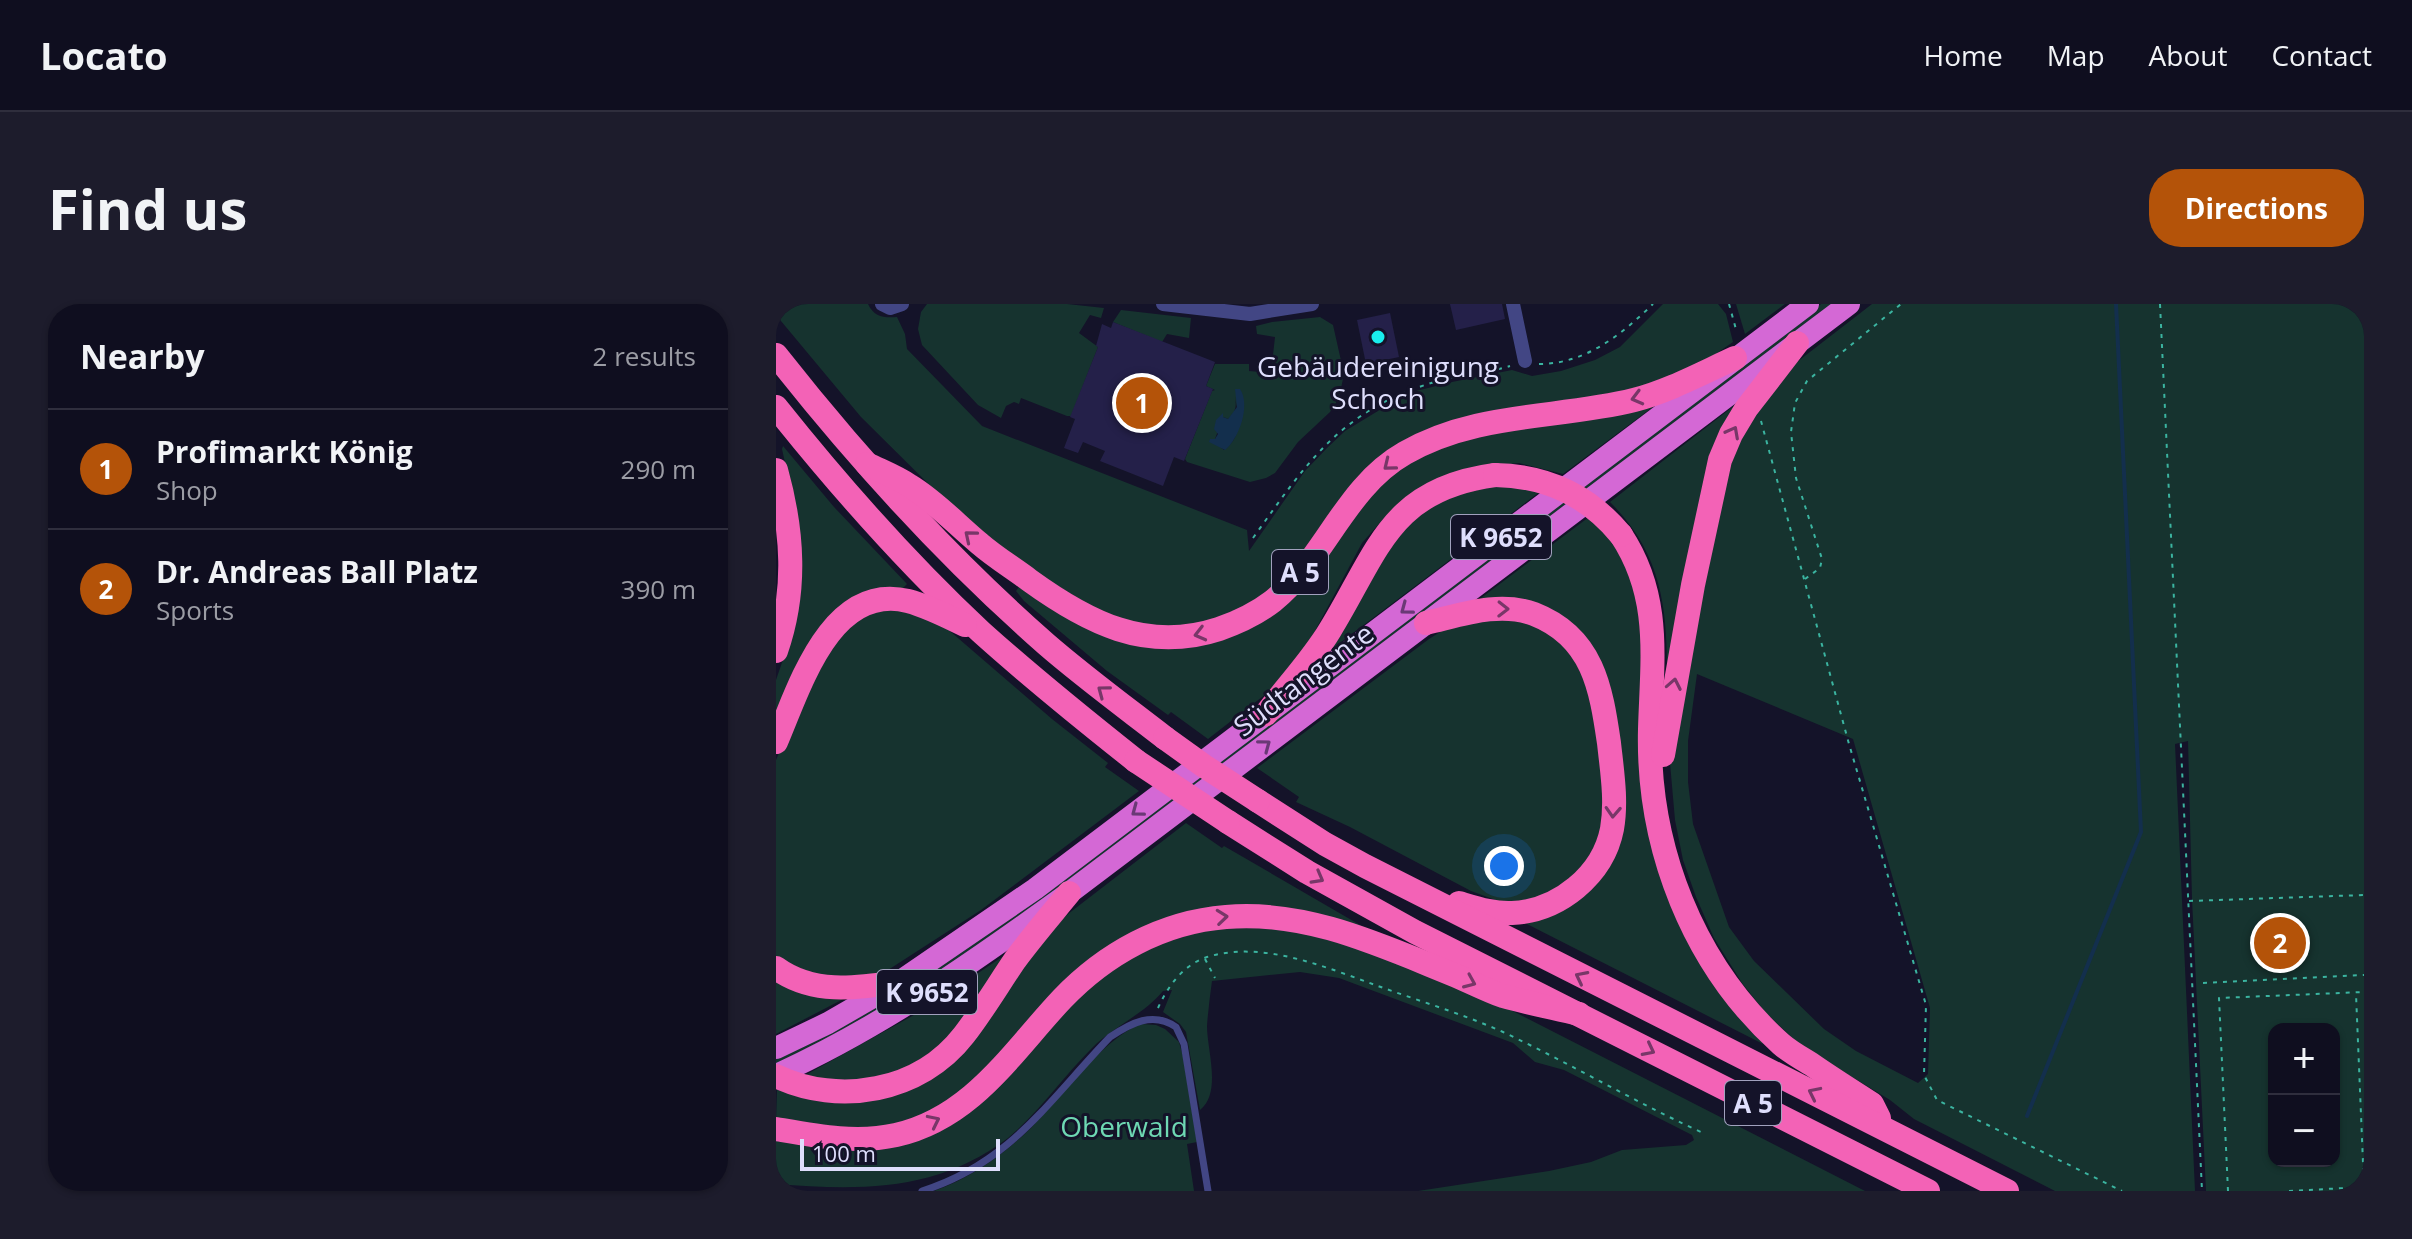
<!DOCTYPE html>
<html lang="en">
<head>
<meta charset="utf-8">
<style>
  body { margin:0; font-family:"Open Sans",sans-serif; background:#1d1c2c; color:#f1f3f6 }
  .controls { position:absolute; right:24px; bottom:24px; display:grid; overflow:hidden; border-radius:16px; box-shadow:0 2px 6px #0004 }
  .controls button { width:72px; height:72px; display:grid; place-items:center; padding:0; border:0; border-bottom:2px solid #2f2e3d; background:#0f0e1f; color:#f1f3f6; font:40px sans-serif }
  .scale { position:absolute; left:24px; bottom:20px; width:200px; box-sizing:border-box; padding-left:8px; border:4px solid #dedefc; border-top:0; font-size:22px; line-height:28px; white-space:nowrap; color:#dedefc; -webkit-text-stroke:6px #141329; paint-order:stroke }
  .you { position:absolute; left:728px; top:562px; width:28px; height:28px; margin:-20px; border:6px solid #fff; border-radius:50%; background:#1a73e8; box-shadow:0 0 0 12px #1a73e833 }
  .badge { display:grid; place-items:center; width:52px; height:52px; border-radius:50%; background:#b45309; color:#fff; font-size:26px; font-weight:700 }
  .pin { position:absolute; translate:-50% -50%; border:4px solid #fff; box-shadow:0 2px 8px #0006 }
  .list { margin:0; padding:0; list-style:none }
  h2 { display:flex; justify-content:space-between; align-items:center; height:104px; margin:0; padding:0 32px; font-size:34px }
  h2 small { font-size:26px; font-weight:400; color:#9b9ca4 }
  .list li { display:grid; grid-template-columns:52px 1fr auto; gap:24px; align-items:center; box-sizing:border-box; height:120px; padding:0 32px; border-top:2px solid #2f2e3d }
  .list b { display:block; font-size:30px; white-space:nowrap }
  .list p { margin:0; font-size:26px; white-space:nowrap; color:#9b9ca4 }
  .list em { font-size:26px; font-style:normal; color:#9b9ca4 }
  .map { position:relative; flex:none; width:1588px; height:887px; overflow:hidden; border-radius:32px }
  header { display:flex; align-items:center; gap:48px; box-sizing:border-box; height:112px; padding:0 40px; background:#0f0e1f; border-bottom:2px solid #2f2e3d }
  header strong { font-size:38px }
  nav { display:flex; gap:44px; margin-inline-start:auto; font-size:28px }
  .intro { display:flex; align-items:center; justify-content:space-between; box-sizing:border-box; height:192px; padding:0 48px }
  h1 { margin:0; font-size:56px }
  .button { padding:20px 36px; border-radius:32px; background:#b45309; color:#fff; font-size:28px; font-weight:700 }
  main { display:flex; gap:48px; padding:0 48px }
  aside { flex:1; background:#0f0e1f; border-radius:32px; box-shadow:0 2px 6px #0004 }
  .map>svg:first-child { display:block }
</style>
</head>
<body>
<header>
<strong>Locato</strong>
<nav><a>Home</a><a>Map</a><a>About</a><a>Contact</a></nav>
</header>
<div class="intro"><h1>Find us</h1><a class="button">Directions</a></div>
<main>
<aside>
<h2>Nearby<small>2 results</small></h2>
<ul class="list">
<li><span class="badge">1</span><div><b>Profimarkt König</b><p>Shop</p></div><em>290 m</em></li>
<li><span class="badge">2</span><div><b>Dr. Andreas Ball Platz</b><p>Sports</p></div><em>390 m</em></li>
</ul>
</aside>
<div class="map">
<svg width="1588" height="887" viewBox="0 0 1588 887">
  <rect width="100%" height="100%" fill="#141329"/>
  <g fill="#16332f" fill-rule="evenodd">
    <path d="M0,0H92C98,13 108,14 121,13L129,30L131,45L206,122L471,226L473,247L529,167L551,144L569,127L620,96L640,87L676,78L736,66L756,72L785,67L819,56L844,43L887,0H942L950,10L957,38L921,63L880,83L679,119L544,229L484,298L412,325L341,318L212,239L85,113L0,11Z"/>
    <path d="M151,0H291L328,4L325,14L314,11L303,29L322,43L295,112H291L245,94L243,100L238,98L230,102L225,114L202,101L146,41L142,25L145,8Z"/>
    <path d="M960,0H1009L969,30Z"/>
    <path d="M1045,0H1058L309,568L111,704L0,760V753L25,741L714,252Z"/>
    <path d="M1096,0H1588V887H1430L1416,595L1412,437L1399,440L1419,887H1279L1138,815L1114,796L1025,742L989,708L966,679L938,634L920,593L907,556L899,516L894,459L897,432L960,133L1021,58ZM921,370L1077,435L1154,704L1152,770L1142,779L1080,747L1048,725L978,657L953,623L917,520L912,478V437ZM1498,725H1558V857H1498Z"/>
    <path d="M345,6L415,14L413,34L391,30L386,38L337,18Z"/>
    <path d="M544,13L557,21L568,70L563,94L554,108L522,138L499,169L490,174L474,178L411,158L409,155L436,87L439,86L430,82L439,60H473V67L495,69L499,33L481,30L480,22L496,18ZM459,93C463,113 467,132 448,146L434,135H439L447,113L452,115C459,108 461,104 459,93Z"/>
    <path d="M889,94L787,170L743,159L692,164L674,170L608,214L586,239L533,338L499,383L432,435L395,408L392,411L331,367L248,297L240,287L245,280L314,320L449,330L575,204L651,142Z"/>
    <path d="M968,94L891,367C891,299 884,248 834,198Z"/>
    <path d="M7,142L58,203L131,280L127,284L85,295L0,426V376L12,341L15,186L6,145Z"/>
    <path d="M726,180L765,187L552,348L602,246L661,195Z"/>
    <path d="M813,213L827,225L847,252L867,312L871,514L987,740L745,617L842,533L805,336L701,297Z"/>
    <path d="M101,305L137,306L168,322L276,415L332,459L329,463L363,487L205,606L112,666L96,673L57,678L0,654V456L16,419L67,322Z"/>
    <path d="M693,315H750L791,339L820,402L829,524L802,571L756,597L725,598L695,587L574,523L520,498L523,493L481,464L653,335L672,323Z"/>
    <path d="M410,519L446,544L448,542L603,632L385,618L236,742L159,810L97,828L0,818L1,785L23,793L50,798L120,787L263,637L292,610Z"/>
    <path d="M442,622H501L592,647L719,698L1089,887H642L773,867L815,858L846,846L910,841L918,836L916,831L788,766L759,758L737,739L563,674L524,668L436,677C434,692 432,707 431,722C431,746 446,789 424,806L410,728L404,720L387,708L396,686L387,687C367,711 338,722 316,744C287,773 263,808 232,834C162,887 87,887 0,880V833L117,842L287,708L317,679L366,646Z"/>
    <path d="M238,645L187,725L132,764L91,778L26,773L147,706Z"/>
    <path d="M0,670L75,691L0,730Z"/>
    <path d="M366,720L380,721L389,725L403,738L407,752L421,838L411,840L418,887H158C195,874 227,851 255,824C283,796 330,731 366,720Z"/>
  </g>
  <path fill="#132f4d" d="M459,85H464C475,101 463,135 449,146L433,138L434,135H439L442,130L438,125L440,116L447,109V113L452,115L461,103Z"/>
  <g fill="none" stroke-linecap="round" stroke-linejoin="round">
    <path stroke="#132f4d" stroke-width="4" d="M1251,812L1365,528L1340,0"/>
  </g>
  <g fill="#242049">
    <path d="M674,0H726L729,15L680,26Z"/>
    <path d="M614,9L623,53L590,60L581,16Z"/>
    <path d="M337,18L439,58L430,82L437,85L408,157L398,153L387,182L324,157L329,147L307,138L302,149L288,144L299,115L294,113L322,43L320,42L326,20L335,24Z"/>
  </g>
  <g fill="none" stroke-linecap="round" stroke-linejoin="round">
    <g stroke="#3bb4a0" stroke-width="2" stroke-dasharray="4 6" stroke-linecap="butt">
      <path d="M953,0L961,29"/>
      <path d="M1384,0L1426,887"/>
      <path d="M763,60C810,60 846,30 877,0"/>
      <path d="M985,117L1073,440L1150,701L1148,771L1161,796L1346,887"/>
      <path d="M477,234C530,160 563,108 655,79C681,70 708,70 734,62"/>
      <path d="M1029,275L1044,264L1046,255L1020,174L1015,128L1019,99L1031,77L1125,0"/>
      <path d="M1413,597L1588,591"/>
      <path d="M429,655L439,674"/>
      <path d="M1427,679L1588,671"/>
      <path d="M382,704C392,682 407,661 431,653C487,636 549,663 602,682C643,697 687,710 727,728C795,760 859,798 927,829"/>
      <path d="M1452,887L1443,694L1588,688"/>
      <path d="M1513,887L1588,883L1580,690"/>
    </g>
    <g stroke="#424684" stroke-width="7">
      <path d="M0,885L13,887"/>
      <path d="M146,887C235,859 273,796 334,733C355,719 377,707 400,723L408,740L432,887"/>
    </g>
    <g stroke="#424684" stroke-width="14">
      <path d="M106,0L114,4L126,0"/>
      <path d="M387,0L474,10L536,0"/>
      <path d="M737,0L749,57"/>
    </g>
    <g stroke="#d468d5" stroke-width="22">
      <path d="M0,744L52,719L123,678L259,585L1032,0"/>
      <path d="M0,771C106,723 199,657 293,589L1073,0"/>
    </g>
    <g stroke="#f362b6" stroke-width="24">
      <path d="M0,51C81,154 171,253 270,340C308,373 349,403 389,434"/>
      <path d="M0,103C63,182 131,259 205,328C255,373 307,415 360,457"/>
      <path d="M91,160C105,167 121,173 134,182C159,197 181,221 204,240C219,253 237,264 253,276C311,318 370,349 443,325C463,318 480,310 497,297C549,255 569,183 629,149C700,108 781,115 858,96C893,87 926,69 959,54"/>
      <path d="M0,166C17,227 21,287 0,347"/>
      <path d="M845,231C886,293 876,355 874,425C871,543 917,661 1005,740C1014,748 1025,754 1035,760C1055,774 1076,787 1096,800L1103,814"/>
      <path d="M650,319C685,311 723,297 758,310C817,333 825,384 833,439C836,467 841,497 836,525C827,571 783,607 736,609C718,610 700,604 683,599"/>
      <path d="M490,410C511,382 536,356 554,326C602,248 613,185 719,171"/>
      <path d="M0,438C23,385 54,278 132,297C151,302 171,312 189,321"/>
      <path d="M887,451L917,281L944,156L955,130L970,105L1021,39"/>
      <path d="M482,497L549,540L589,562L1231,887"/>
      <path d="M452,518L531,568L639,628L1152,887"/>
      <path d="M0,664C37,691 81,684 123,678"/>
      <path d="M0,772C63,802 144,788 188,731C206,708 222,681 239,656C256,633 275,611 293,589"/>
      <path d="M0,825C40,832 80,840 120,831C196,814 236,748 286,695C329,650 386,618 450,613C530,606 604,641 676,670C693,677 710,686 727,692C752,699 778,704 803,710"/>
    </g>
    <g stroke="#f362b6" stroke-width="24">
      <path d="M719,171C771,172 812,191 845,231"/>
      <path d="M389,434L428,462L482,497"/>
      <path d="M360,457L452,518"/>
    </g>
  </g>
  <defs><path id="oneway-chevron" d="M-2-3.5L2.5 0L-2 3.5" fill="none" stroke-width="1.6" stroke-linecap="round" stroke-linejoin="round" transform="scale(2)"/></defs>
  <g stroke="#783768">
    <use href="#oneway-chevron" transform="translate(861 94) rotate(165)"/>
    <use href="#oneway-chevron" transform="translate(957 128) rotate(-62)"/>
    <use href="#oneway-chevron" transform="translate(613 161) rotate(141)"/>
    <use href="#oneway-chevron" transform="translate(194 232) rotate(-140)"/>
    <use href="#oneway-chevron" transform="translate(727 305) rotate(1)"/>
    <use href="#oneway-chevron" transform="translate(424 330) rotate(166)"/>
    <use href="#oneway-chevron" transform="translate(898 380) rotate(-79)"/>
    <use href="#oneway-chevron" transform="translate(327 387) rotate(-143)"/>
    <use href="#oneway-chevron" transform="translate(837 508) rotate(93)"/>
    <use href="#oneway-chevron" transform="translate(542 574) rotate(29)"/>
    <use href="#oneway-chevron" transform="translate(446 613) rotate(-6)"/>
    <use href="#oneway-chevron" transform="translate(805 673) rotate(-153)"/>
    <use href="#oneway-chevron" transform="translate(694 678) rotate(23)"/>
    <use href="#oneway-chevron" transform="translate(873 746) rotate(27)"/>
    <use href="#oneway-chevron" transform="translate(1038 789) rotate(-154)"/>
    <use href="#oneway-chevron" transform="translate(158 817) rotate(-26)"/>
  </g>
  <g stroke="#6a3976">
    <use href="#oneway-chevron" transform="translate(630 305) rotate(143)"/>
    <use href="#oneway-chevron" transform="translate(489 441) rotate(-37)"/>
    <use href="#oneway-chevron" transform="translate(361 507) rotate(143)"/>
  </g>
  <circle fill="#19eded" stroke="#141329" stroke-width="3" cx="602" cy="33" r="8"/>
  <g text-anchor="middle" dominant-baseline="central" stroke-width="6" stroke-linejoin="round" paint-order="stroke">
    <g fill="#141329" stroke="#a1a1bd" stroke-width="2">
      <rect x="675" y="211" width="100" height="44" rx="6"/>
      <rect x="496" y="246" width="56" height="44" rx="6"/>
      <rect x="101" y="666" width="100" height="44" rx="6"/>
      <rect x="949" y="777" width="56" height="44" rx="6"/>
    </g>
    <g font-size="26" font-weight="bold" fill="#dedefc">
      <text x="725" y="233">K 9652</text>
      <text x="524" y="268">A 5</text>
      <text x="151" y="688">K 9652</text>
      <text x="977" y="799">A 5</text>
    </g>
    <g font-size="28" fill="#dedefc" stroke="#141329">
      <text x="602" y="62">Gebäudereinigung<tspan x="602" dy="32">Schoch</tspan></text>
    </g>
    <g font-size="28" fill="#dedefc" stroke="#141329">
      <text transform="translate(527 375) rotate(-37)">Südtangente</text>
    </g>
    <g font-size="28" fill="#6ed8b3" stroke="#141329">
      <text x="348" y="822">Oberwald</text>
    </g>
  </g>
</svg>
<div class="controls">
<button>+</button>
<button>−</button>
</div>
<div class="scale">100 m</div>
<div class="you"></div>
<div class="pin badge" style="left:366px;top:99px">1</div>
<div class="pin badge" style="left:1504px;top:639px">2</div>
</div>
</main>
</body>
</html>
